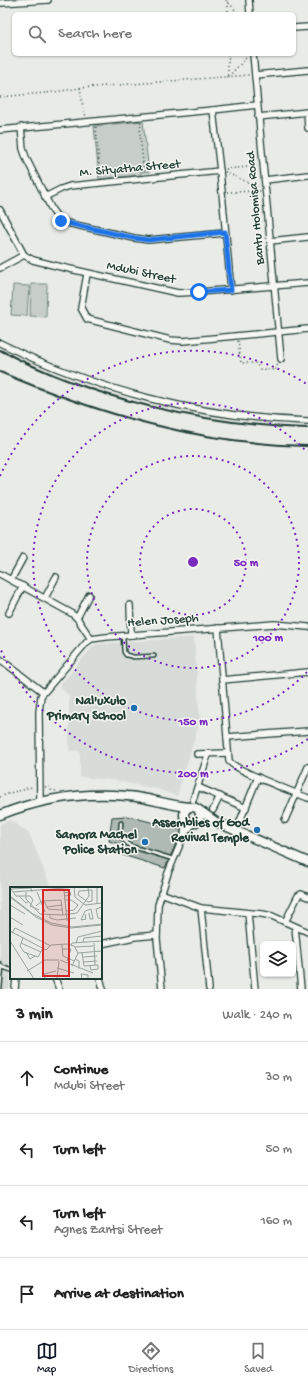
<!DOCTYPE html>
<html lang="en">
<head>
<meta charset="utf-8">
<style>
  body { margin:0; font-family:"Gochi Hand",sans-serif; background:#f6f6f6; color:#222 }
  .controls { position:absolute; right:12px; bottom:12px; display:grid; overflow:hidden; border-radius:6px; box-shadow:0 1px 3px #0004 }
  .controls button { width:36px; height:36px; display:grid; place-items:center; padding:0; border:0; border-bottom:1px solid #e0e0e0; background:#fff; color:#222; font:20px sans-serif }
  .stop { position:absolute; width:12px; height:12px; margin:-9px; border:3px solid #1a73e8; border-radius:50%; background:#fff }
  .stop.end { background:#1a73e8; border-color:#fff; box-shadow:0 1px 4px #0008 }
  .list { margin:0; padding:0; list-style:none }
  h2 { display:flex; justify-content:space-between; align-items:center; height:52px; margin:0; padding:0 16px; font-size:17px }
  h2 small { font-size:13px; font-weight:400; color:#767676 }
  .list li { display:grid; grid-template-columns:26px 1fr auto; gap:12px; align-items:center; box-sizing:border-box; height:72px; padding:0 16px; border-top:1px solid #e0e0e0 }
  .list b { display:block; font-size:15px; white-space:nowrap }
  .list p { margin:0; font-size:13px; white-space:nowrap; color:#767676 }
  .list em { font-size:13px; font-style:normal; color:#767676 }
  .icon { flex:none; width:22px; height:22px; fill:none; stroke:currentColor; stroke-width:2; stroke-linecap:round; stroke-linejoin:round }
  .map { position:relative; flex:none; width:308px; height:989px; overflow:hidden }
  .search { position:absolute; background:#fff; box-shadow:0 1px 3px #0004; left:12px; right:12px; top:12px; height:44px; display:flex; align-items:center; gap:10px; box-sizing:border-box; padding:0 14px; border-radius:6px; color:#767676; font-size:15px }
  .sheet { height:340px; background:#fff }
  nav { display:flex; justify-content:space-around; align-items:center; box-sizing:border-box; height:56px; border-top:1px solid #e0e0e0; background:#fff; font-size:11px; color:#767676 }
  nav a { display:grid; justify-items:center; gap:2px }
  nav .on { color:#111827 }
  .map>svg:first-child { display:block }
</style>
</head>
<body>
<div class="map">
<svg width="308" height="989" viewBox="0 0 308 989">
  <rect width="100%" height="100%" fill="#e9ebe7"/>
  <filter id="ink" filterUnits="userSpaceOnUse"><feTurbulence type="fractalNoise" baseFrequency=".025" numOctaves="2"/><feDisplacementMap in="SourceGraphic" scale="8" xChannelSelector="R" yChannelSelector="G"/><feConvolveMatrix kernelMatrix="1 2 1 2 8 2 1 2 1" color-interpolation-filters="sRGB"/></filter>
  <g filter="url(#ink)">
    <g fill="#d8dcd8">
      <path d="M194,637L200,721L177,796L157,789L111,780L80,777V751H69V696L59,686L93,646L98,644Z"/>
      <path d="M10,820L29,833L51,888H11V969L9,989H0V824Z"/>
    </g>
    <g fill="#c7cec9" stroke="#73867e">
      <path d="M143,121L149,172H141V175L99,179L94,126Z"/>
      <path d="M31,284H47L46,317L30,316Z"/>
      <path d="M13,285L29,286L27,316L11,315Z"/>
    </g>
    <path fill="#b0bab5" stroke="#1f3d34" d="M127,816L182,830L165,868L116,853L119,844L109,841L112,817Z"/>
    <g fill="none" stroke-linecap="round" stroke-linejoin="round">
      <defs>
        <g id="lane">
          <path d="M123,636L124,652L126,655L134,657L154,656"/>
          <path d="M121,823L120,836L130,846L173,859"/>
          <path d="M0,964L2,967L11,970"/>
          <path d="M0,989L2,967"/>
        </g>
        <g id="street">
          <path d="M249,0L250,14"/>
          <path d="M0,3L48,0"/>
          <path d="M294,28L308,27"/>
          <path d="M253,54L281,359"/>
          <path d="M255,75L308,70"/>
          <path d="M213,110L257,105"/>
          <path d="M307,112L308,128"/>
          <path d="M258,117L308,112"/>
          <path d="M21,127L23,149L27,160L52,210L58,218L67,223L134,238L148,240L225,233"/>
          <path d="M0,130L213,110L220,171L231,290"/>
          <path d="M265,180L308,175"/>
          <path d="M45,197L61,189L70,186L220,171"/>
          <path d="M0,210L24,255L33,260L61,267L178,293L199,292L308,283"/>
          <path d="M270,241L308,237"/>
          <path d="M0,268L24,255"/>
          <path d="M87,274L81,308L87,319L170,340L183,341L308,329"/>
          <path d="M0,343C95,390 202,418 308,421"/>
          <path d="M0,574L71,613L77,618L91,639"/>
          <path d="M11,580L23,558"/>
          <path d="M45,598L56,577"/>
          <path d="M130,605L131,635"/>
          <path d="M9,613L23,586"/>
          <path d="M77,618L89,595"/>
          <path d="M218,628L229,761C236,771 294,792 308,798"/>
          <path d="M0,659L43,692"/>
          <path d="M222,680L308,672"/>
          <path d="M227,737L308,731"/>
          <path d="M197,754L228,753"/>
          <path d="M198,787L246,808"/>
          <path d="M193,800L208,755"/>
          <path d="M40,802L39,712L41,696L86,643L91,639L106,637L274,624L308,627"/>
          <path d="M213,810L220,796"/>
          <path d="M285,820L308,767"/>
          <path d="M240,821L258,777"/>
          <path d="M185,833L194,823"/>
          <path d="M161,893L201,908L262,914L272,916L308,932"/>
          <path d="M201,908L209,989"/>
          <path d="M248,913L255,989"/>
          <path d="M285,922L298,896L301,894L308,897"/>
          <path d="M295,927L301,989"/>
          <path d="M101,944L134,937L157,935"/>
          <path d="M55,978L59,989"/>
          <path d="M100,978L103,989"/>
          <path d="M15,989L16,978"/>
          <path d="M162,989L157,939L158,905L168,873L184,835L186,820"/>
        </g>
        <g id="secondary">
          <circle cx="192" cy="815" r="8"/>
          <path d="M199,810L216,822L308,862"/>
          <path d="M0,815C40,799 83,792 127,796C148,797 169,806 190,807"/>
        </g>
      </defs>
      <use href="#lane" stroke="#1f3d34" stroke-width="5.5"/>
      <use href="#street" stroke="#1f3d34" stroke-width="8"/>
      <use href="#secondary" stroke="#1f3d34" stroke-width="11"/>
      <g stroke="#1f3d34" stroke-width="1.5" stroke-dasharray="1 3" stroke-linecap="butt">
        <path d="M226,0L239,14"/>
        <path d="M228,2V14"/>
        <path d="M228,54V77L247,57"/>
        <path d="M80,88L249,75"/>
        <path d="M0,97L55,92L80,88L84,114L87,116"/>
        <path d="M141,122L140,134L144,172"/>
        <path d="M96,127L100,177"/>
        <path d="M226,169L258,166"/>
        <path d="M225,172L258,187"/>
        <path d="M227,192L260,191"/>
        <path d="M238,341L241,363H256L260,369L275,370L278,364"/>
        <path d="M45,787L48,786L51,790L56,791"/>
        <path d="M0,797L13,792L23,790L29,787L34,788"/>
      </g>
      <use href="#lane" stroke="#f6f6f2" stroke-width="2.5"/>
      <use href="#street" stroke="#f6f6f2" stroke-width="5.5"/>
      <use href="#secondary" stroke="#f6f6f2" stroke-width="8"/>
      <g stroke="#1f3d34" stroke-width="2">
        <path d="M0,350C94,399 202,425 308,428"/>
        <path d="M0,372C98,414 200,444 308,446"/>
      </g>
    </g>
  </g>
  <g fill="none" stroke-linecap="round" stroke-linejoin="round" filter="url(#ink)">
    <path stroke="#1a73e8" stroke-width="5" d="M61,221L67,223L134,238L148,240L225,232L231,290L199,292"/>
  </g>
  <g fill="none" stroke="#7b2cbf" stroke-width="2" stroke-dasharray="2 4">
    <circle cx="193" cy="562" r="53"/>
    <circle cx="193" cy="562" r="106"/>
    <path d="M307 672A159 159 0 1 1 307 452"/>
    <path d="M308 739A211 211 0 0 1 0 648M0 476A211 211 0 0 1 308 385"/>
  </g>
  <g fill="#1f6fb2" stroke="#f6f6f2" stroke-width="1.5">
    <circle cx="134" cy="708" r="4"/>
    <circle cx="257" cy="830" r="4"/>
    <circle cx="145" cy="842" r="4"/>
  </g>
  <g text-anchor="middle" dominant-baseline="central" stroke-width="3" stroke-linejoin="round" paint-order="stroke">
    <g font-size="13" fill="#1f3d34" stroke="#f6f6f2">
      <text transform="translate(130 169) rotate(-5)">M. Sityatha Street</text>
      <text transform="translate(256 208) rotate(-95)">Bantu Holomisa Road</text>
      <text transform="translate(141 273) rotate(12)">Mdubi Street</text>
      <text transform="translate(163 621) rotate(-4)">Helen Joseph</text>
    </g>
    <g font-size="13" font-weight="bold" fill="#1f3d34" stroke="#f6f6f2" text-anchor="end">
      <text x="126" y="701">Nal'uxulo<tspan x="126" dy="15">Primary School</tspan></text>
      <text x="249" y="823">Assemblies of God<tspan x="249" dy="15">Revival Temple</tspan></text>
      <text x="137" y="835">Samora Machel<tspan x="137" dy="15">Police Station</tspan></text>
    </g>
  </g>
  <g transform="translate(10 887)">
    <rect width="92" height="92" fill="#e9ebe7"/>
    <path fill="none" stroke="#98a59f" stroke-width="1" d="M64,0L65,10L75,18L92,16M87,0V17M0,2L21,1L22,5M1,2L6,9H20L23,13L20,19L29,23M54,3L57,34M82,3V14L78,15L68,8L69,4ZM3,5L68,0M16,5V12L30,27L53,28L67,26L79,9L78,0M27,5L35,25M54,6L60,5L61,8L55,9M0,9L23,27L41,36L62,40L92,37M9,9L16,16L19,14M0,10L26,30L42,38L61,41L92,38M55,13H61L68,18L64,23L56,24M34,14L38,22L52,23M0,18L15,27M26,19L32,14L51,13L53,28M37,20L52,18M92,20L86,22L88,31L92,32M40,27V31L47,33L66,31M75,27L76,32L71,33L75,24L81,22L83,32H80L79,26M0,30L13,38M0,44L36,63M2,46L5,41L41,59M13,51L10,59L14,65L28,70L33,61M0,54L24,92M73,55L74,51L92,49M11,56L31,65M66,56L68,50L92,44M84,56L85,78M52,58L53,69L64,74M61,58L62,56L92,54M65,60L83,59M52,62H61L57,74M36,63L41,58L57,57L64,59L68,66M16,65L20,72L25,69M72,66L74,79L88,78V82L81,83L80,79M73,70L87,69M65,72L69,74V82M50,73L83,86M73,75L87,74M62,79L68,66L92,64M47,81L64,86M17,84L35,73H49M35,92L34,87L46,84M47,92L49,74M72,92L71,87L78,88V92"/>
    <path fill="#d62828" fill-opacity="0.15" stroke="#d62828" stroke-width="2" d="M33,3H59V89H33Z"/>
    <rect width="92" height="92" fill="none" stroke="#1f3d34" stroke-width="2"/>
  </g>
  <circle cx="193" cy="562" r="6" fill="#7b2cbf" stroke="#f6f6f2" stroke-width="2"/>
  <g font-size="12" text-anchor="middle" font-weight="bold" fill="#7b2cbf" stroke="#f6f6f2" stroke-width="3" stroke-linejoin="round" paint-order="stroke">
    <text x="246" y="566">50 m</text>
    <text x="268" y="641">100 m</text>
    <text x="193" y="725">150 m</text>
    <text x="193" y="777">200 m</text>
  </g>
</svg>
<div class="controls">
<button><svg class="icon" aria-label="layers" viewBox="0 0 24 24"><path d="M12 4l9 5-9 5-9-5zM3 14l9 5 9-5"/></svg></button>
</div>
<div class="stop" style="left:199px;top:292px"></div>
<div class="stop end" style="left:61px;top:221px"></div>
<div class="search"><svg class="icon" aria-label="search" viewBox="0 0 24 24"><circle cx="10" cy="10" r="6"/><path d="M15 15l6 6"/></svg>Search here</div>
</div>
<section class="sheet">
<h2>3 min<small>Walk · 240 m</small></h2>
<ul class="list">
<li><svg class="icon" aria-label="ahead" viewBox="0 0 24 24"><path d="M12 20V5M6 11l6-6 6 6"/></svg><div><b>Continue</b><p>Mdubi Street</p></div><em>30 m</em></li>
<li><svg class="icon" aria-label="left" viewBox="0 0 24 24"><path d="M17 20v-9H6M10 6l-5 5 5 5"/></svg><div><b>Turn left</b></div><em>50 m</em></li>
<li><svg class="icon" aria-label="left" viewBox="0 0 24 24"><path d="M17 20v-9H6M10 6l-5 5 5 5"/></svg><div><b>Turn left</b><p>Agnes Zantsi Street</p></div><em>160 m</em></li>
<li><svg class="icon" aria-label="arrive" viewBox="0 0 24 24"><path d="M6 21V4h12l-3 4 3 4H6"/></svg><div><b>Arrive at destination</b></div></li>
</ul>
</section>
<nav>
<a class="on"><svg class="icon" aria-label="map" viewBox="0 0 24 24"><path d="M3 6l6-2 6 2 6-2v14l-6 2-6-2-6 2zM9 4v14M15 6v14"/></svg>Map</a>
<a><svg class="icon" aria-label="directions" viewBox="0 0 24 24"><path d="M12 3l9 9-9 9-9-9zM9 14v-3h6M13 9l2 2-2 2"/></svg>Directions</a>
<a><svg class="icon" aria-label="saved" viewBox="0 0 24 24"><path d="M7 4h10v16l-5-4-5 4z"/></svg>Saved</a>
</nav>
</body>
</html>
